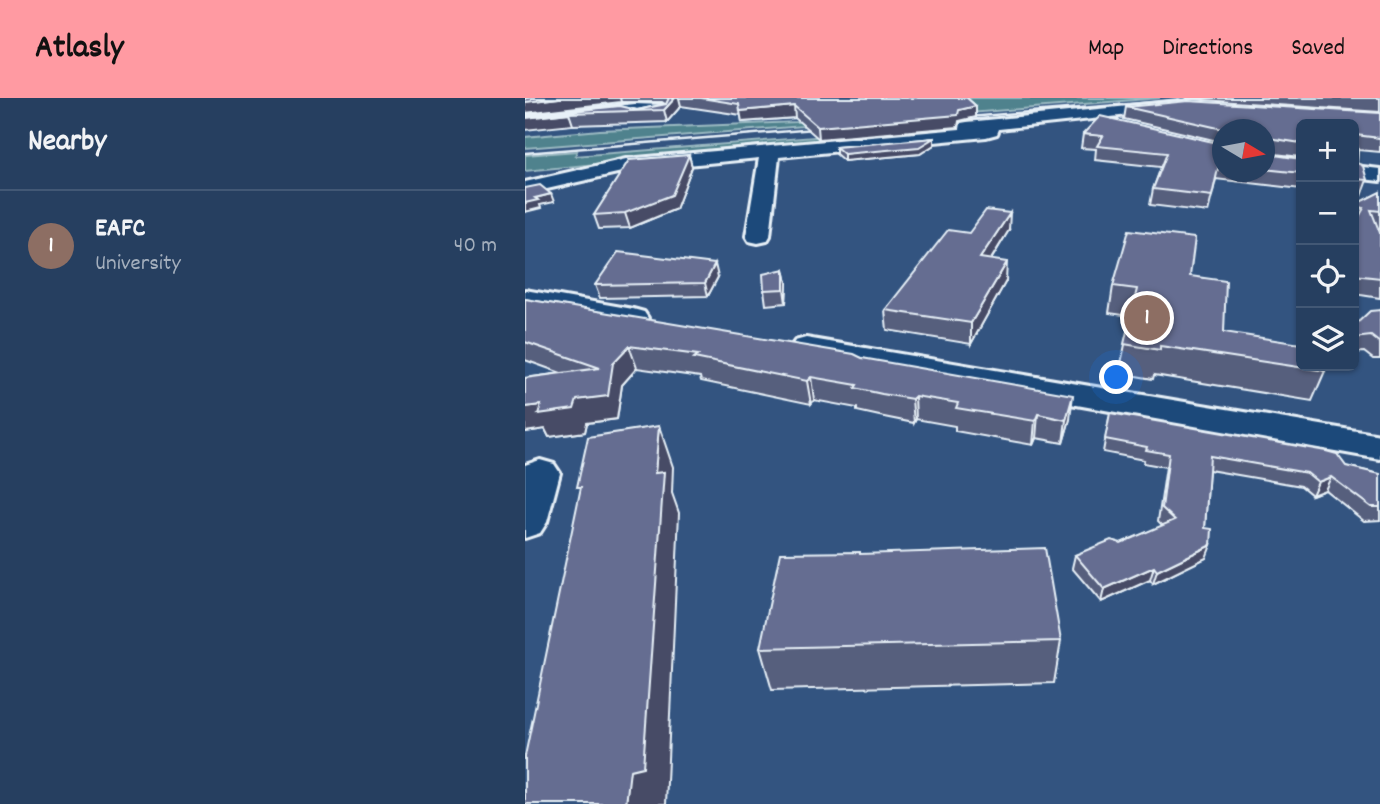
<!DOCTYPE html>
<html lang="en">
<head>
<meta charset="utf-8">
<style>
  body { margin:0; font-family:Dekko,sans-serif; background:#324a69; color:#f1f3f6 }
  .controls { position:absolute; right:21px; top:21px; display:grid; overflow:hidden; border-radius:10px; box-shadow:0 2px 5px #0004 }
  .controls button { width:63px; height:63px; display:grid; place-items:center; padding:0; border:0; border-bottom:2px solid #425875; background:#263f60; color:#f1f3f6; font:35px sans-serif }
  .compass { position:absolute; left:687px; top:21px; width:63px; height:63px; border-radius:50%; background:#263f60; box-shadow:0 2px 5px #0004; rotate:100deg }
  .you { position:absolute; left:592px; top:280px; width:24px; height:24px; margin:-18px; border:5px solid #fff; border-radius:50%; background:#1a73e8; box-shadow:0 0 0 10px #1a73e833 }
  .badge { display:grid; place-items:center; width:46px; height:46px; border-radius:50%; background:#ff9aa2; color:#fff; font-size:23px; font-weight:700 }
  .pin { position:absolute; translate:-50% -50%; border:4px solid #fff; box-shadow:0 2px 7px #0006 }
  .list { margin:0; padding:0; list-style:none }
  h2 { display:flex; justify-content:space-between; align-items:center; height:91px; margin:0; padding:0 28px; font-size:30px }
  h2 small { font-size:23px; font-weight:400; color:#a4afbd }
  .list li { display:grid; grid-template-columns:46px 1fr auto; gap:21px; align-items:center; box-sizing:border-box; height:112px; padding:0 28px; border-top:2px solid #425875 }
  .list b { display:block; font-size:26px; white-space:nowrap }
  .list p { margin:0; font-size:23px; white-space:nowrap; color:#a4afbd }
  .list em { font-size:23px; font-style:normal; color:#a4afbd }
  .icon { flex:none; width:38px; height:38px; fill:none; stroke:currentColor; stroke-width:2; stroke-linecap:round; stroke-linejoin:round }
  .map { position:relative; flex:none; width:855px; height:706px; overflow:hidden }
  header { display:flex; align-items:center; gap:42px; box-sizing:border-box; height:98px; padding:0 35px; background:#ff9aa2; color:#111 }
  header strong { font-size:33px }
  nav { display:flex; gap:38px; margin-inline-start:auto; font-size:24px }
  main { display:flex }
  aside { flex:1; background:#263f60 }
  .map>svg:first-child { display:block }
</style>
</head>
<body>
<header>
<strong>Atlasly</strong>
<nav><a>Map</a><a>Directions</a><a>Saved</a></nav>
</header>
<main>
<aside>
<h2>Nearby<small></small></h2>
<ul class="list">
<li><span class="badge" style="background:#8d6e63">1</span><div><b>EAFC</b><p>University</p></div><em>40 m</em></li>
</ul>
</aside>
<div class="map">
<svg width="855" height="706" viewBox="0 0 855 706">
  <rect width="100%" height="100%" fill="#335480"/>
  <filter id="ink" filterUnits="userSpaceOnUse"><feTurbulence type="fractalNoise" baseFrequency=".0143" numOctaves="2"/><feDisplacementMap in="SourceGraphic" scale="14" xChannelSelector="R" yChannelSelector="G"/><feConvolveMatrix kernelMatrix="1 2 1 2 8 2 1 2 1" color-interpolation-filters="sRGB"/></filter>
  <g filter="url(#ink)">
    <g fill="#4f828d" stroke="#9cbac2" stroke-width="2">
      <path d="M421,0H635L0,50V39L75,32L272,24L399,12Z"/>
      <path d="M379,32L382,36L0,73V57L52,53L50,58Z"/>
    </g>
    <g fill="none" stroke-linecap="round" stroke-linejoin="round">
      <defs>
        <g id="minor">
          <path d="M654,3L662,8L660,11L474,31L472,36L461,39L254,59L245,138L242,143L233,145L224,143L221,138L234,60L101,73L0,96V84L101,61L435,31L436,25L442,24Z"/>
          <path d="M110,6L137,7L145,12L143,15L125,21L94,18L0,28V18Z"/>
          <path d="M829,68L855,71V83L829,80Z"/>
          <path d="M0,192L108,211L119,214L123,220L119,226L108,229L0,210Z"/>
          <path d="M281,240L855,337V361L270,257L265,250L270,243Z"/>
          <path d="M15,362L29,366L35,375L22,424L15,435L0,440V367Z"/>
        </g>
      </defs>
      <use href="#minor" stroke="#e8f1f8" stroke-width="6"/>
      <use href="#minor" fill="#1f4a7a" fill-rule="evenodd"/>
      <g stroke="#e8f1f8" stroke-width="2.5">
        <path d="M431,20L679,0"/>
        <path d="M0,55L302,30"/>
      </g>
    </g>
    <g fill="#575e7d" stroke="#e8f1f8" stroke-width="2">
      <path d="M0,0H442L451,8V19L434,23L433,29L294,41L270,20L217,24L216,17L156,8L142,24L48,27L0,18L95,8L112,12L140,6L137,4H96Z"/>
      <path d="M661,0H855V14L664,1Z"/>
      <path d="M601,9L855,15V54L833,52L832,65L842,82L836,98L829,97V26H776V59L742,55V56L776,61V91L691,81L683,114L625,107L628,91L636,69L570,62L571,51L556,50L558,36L697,46V74H739V32H697V44L599,21Z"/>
      <path d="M409,40V47L395,56L319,63L311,56V49Z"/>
      <path d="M164,57L167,69L151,111L105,130L74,131L69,117Z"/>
      <path d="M855,94V131H854L855,135V200L829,196V128L830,126H829V107Z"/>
      <path d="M484,132L466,162L481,183L446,246L362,232L360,212L444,135Z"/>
      <path d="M776,153V189L772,188L771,169Z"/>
      <path d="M259,171L262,185L261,205L241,207L239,192Z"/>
      <path d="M665,178L699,234L800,273L787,303L629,277L628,281L594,275L606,218L584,215L588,188Z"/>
      <path d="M193,179L183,198L75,200L70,187Z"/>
      <path d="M0,201L337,260L545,321L538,345L511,340L508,347L430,333V328L391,321L389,325L359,319L332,313V310L289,302L286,306L176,283L175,279L112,270L97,287L92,321L62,325L60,334L24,339L20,331L0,334V280L36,275L0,262Z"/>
      <path d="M855,212V261H848L839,254L829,255V228Z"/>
      <path d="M585,315L855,376V422L839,423L800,392L787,397L776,388L684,372L680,430L681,460L628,486L625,482L576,504L547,470L550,457L596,445L638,428L633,423L641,369L618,365L619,362L578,354Z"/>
      <path d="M335,456L536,543L529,585L247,592L235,550Z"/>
    </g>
    <g fill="#474c66" stroke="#e8f1f8" stroke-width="2">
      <path d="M34,0H95L96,4L0,15V4Z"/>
      <path d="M150,0H154L156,8L142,24L139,12Z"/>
      <path d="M269,8L270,20L217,24L215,13Z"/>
      <path d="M451,8V19L434,23L433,29L294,41L293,29L434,12Z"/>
      <path d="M44,15L48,27L0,32V20Z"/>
      <path d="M409,40V47L395,56L319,63V56Z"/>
      <path d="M164,57L167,69L151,111L105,130L100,115Z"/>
      <path d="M26,96L29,104L15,107L16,110L0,114V105L10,100Z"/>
      <path d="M485,115L484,132L455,179V160Z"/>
      <path d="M482,164L481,183L446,246V225Z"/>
      <path d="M190,166L193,179L183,198L180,185Z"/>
      <path d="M259,171L262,185L261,205L259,191Z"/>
      <path d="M104,248L112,270L97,287L92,321L62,325L60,334L24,339L20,331L0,334V309L52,302Z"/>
      <path d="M286,279L289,302L286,306L282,283Z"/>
      <path d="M548,297L545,321L538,345L541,322Z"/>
      <path d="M390,298L391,321L389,325L387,301Z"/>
      <path d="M513,316L511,340L508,347L510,323Z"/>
      <path d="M134,328L148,369L147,395L154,415L141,706H101Z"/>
      <path d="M806,379L800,392L787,397L793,384Z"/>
      <path d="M686,447L681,460L628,486L632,473Z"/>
      <path d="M629,469L625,482L576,504L579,491Z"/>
    </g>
    <g fill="#656d91" stroke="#e8f1f8" stroke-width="2">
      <path d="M0,0H34L0,4Z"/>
      <path d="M144,0H150L139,12L44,15L0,20V18L95,8L112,12L141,6Z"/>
      <path d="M176,0H442L451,8L434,12L433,17L293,29L269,8L215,13L214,6Z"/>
      <path d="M663,3L855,15V40L830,37L833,51L832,65L838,68L842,82L829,81V26H776V45L744,40L741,43L742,56L776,61V75L739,71V32H702L601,9Z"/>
      <path d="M575,18L697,46V67L694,66L687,98L628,91L642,55L572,48L578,38L558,36Z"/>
      <path d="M409,40L394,49L319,56L311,49Z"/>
      <path d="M164,57L147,97L100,115L69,117L104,62Z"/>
      <path d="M15,87L26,96L10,100L13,102L0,105V90Z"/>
      <path d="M855,94V113L846,112L855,135V180L829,177V128L839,110L829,108V107Z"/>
      <path d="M461,112L485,115L455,160L482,164L446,225L360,212L423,132L444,135Z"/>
      <path d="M604,132L670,140L665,178L701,183L699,234L776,246V268H799L800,273L635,248V252L599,246L612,191L588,188Z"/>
      <path d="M93,154L190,166L180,185L70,187Z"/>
      <path d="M259,171V191L239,192L238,176Z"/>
      <path d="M0,201L329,256L337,260L548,297L541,322L513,316L510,323L431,310L433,305L390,298L387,301L357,296L330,290L332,287L286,279L282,283L169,260L173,257L104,248L88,265L83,298L52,302L49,311L13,316L16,307L0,309V280L75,270L0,244Z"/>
      <path d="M855,212V245L846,238L829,240V228L845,213Z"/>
      <path d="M585,315L801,353L812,356L821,368L855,376V409H846L806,379L793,384L782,375L685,358L680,430L687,431L686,447L632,473L629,469L579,491L550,457L586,442L596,445L650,422L637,410L644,356L621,352L622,349L580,341Z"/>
      <path d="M134,328L130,375L139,374L118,669L105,672L101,706H0V658L56,389H52L63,339Z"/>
      <path d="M520,450L536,543L235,550L255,455L335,454V456Z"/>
    </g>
  </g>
</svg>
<div class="controls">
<button>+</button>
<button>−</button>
<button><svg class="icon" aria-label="locate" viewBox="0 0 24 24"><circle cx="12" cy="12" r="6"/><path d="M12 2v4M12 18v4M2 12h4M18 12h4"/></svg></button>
<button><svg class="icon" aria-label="layers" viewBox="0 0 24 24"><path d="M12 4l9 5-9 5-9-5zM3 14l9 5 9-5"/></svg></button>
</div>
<svg class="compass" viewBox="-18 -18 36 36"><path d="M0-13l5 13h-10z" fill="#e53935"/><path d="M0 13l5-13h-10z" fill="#a4afbd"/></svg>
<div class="you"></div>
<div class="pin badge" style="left:622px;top:220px;background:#8d6e63">1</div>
</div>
</main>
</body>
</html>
